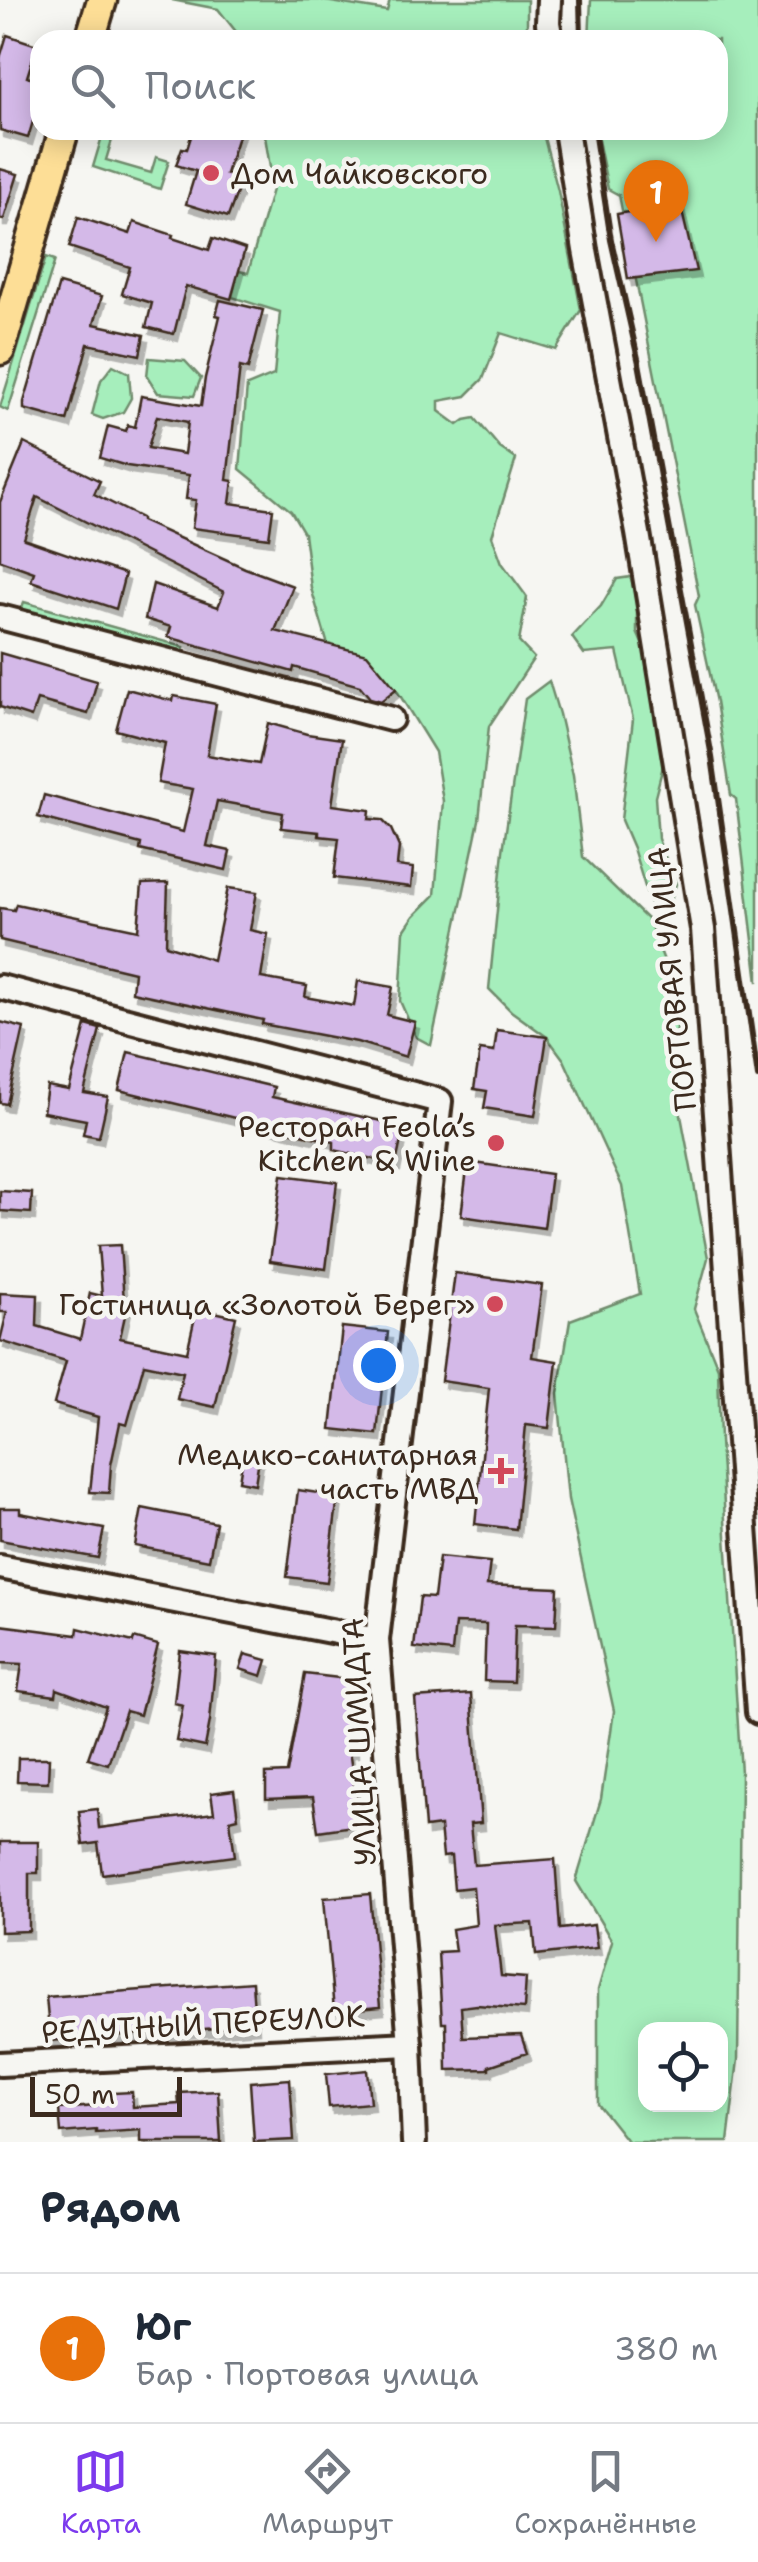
<!DOCTYPE html>
<html lang="ru">
<head>
<meta charset="utf-8">
<style>
  body { margin:0; font-family:"Shantell Sans",sans-serif; background:#f6f6f7; color:#1f2937 }
  .controls { position:absolute; right:30px; bottom:30px; display:grid; overflow:hidden; border-radius:20px; box-shadow:0 5px 25px #0003 }
  .controls button { width:90px; height:90px; display:grid; place-items:center; padding:0; border:0; border-bottom:2px solid #e0e1e3; background:#fff; color:#1f2937; font:50px sans-serif }
  .scale { position:absolute; left:30px; bottom:25px; width:152px; box-sizing:border-box; padding-left:10px; border:5px solid #3b2a1e; border-top:0; font-size:28px; line-height:35px; white-space:nowrap; color:#3b2a1e; -webkit-text-stroke:8px #f6f6f2; paint-order:stroke }
  .you { position:absolute; left:378px; top:1365px; width:35px; height:35px; margin:-25px; border:8px solid #fff; border-radius:50%; background:#1a73e8; box-shadow:0 0 0 15px #1a73e833 }
  .badge { display:grid; place-items:center; width:65px; height:65px; border-radius:50%; background:#7c3aed; color:#fff; font-size:32px; font-weight:700 }
  .pin { position:absolute; translate:-50% -82px; filter:drop-shadow(0 2px 5px #0008) }
  .pin::after { content:''; position:absolute; top:52px; width:35px; height:30px; background:inherit; clip-path:polygon(0 0,100% 0,50% 100%) }
  .list { margin:0; padding:0; list-style:none }
  h2 { display:flex; justify-content:space-between; align-items:center; height:130px; margin:0; padding:0 40px; font-size:42px }
  h2 small { font-size:32px; font-weight:400; color:#747a83 }
  .list li { display:grid; grid-template-columns:65px 1fr auto; gap:30px; align-items:center; box-sizing:border-box; height:150px; padding:0 40px; border-top:2px solid #e0e1e3 }
  .list b { display:block; font-size:38px; white-space:nowrap }
  .list p { margin:0; font-size:32px; white-space:nowrap; color:#747a83 }
  .list em { font-size:32px; font-style:normal; color:#747a83 }
  .icon { flex:none; width:55px; height:55px; fill:none; stroke:currentColor; stroke-width:2; stroke-linecap:round; stroke-linejoin:round }
  .map { position:relative; flex:none; width:758px; height:2142px; overflow:hidden }
  .search { position:absolute; background:#fff; box-shadow:0 5px 25px #0003; left:30px; right:30px; top:30px; height:110px; display:flex; align-items:center; gap:25px; box-sizing:border-box; padding:0 35px; border-radius:30px; color:#747a83; font-size:38px }
  .sheet { height:280px; background:#fff }
  nav { display:flex; justify-content:space-around; align-items:center; box-sizing:border-box; height:140px; border-top:2px solid #e0e1e3; background:#fff; font-size:28px; color:#747a83 }
  nav a { display:grid; justify-items:center; gap:5px }
  nav .on { color:#7c3aed }
  .map>svg:first-child { display:block }
</style>
</head>
<body>
<div class="map">
<svg width="758" height="2142" viewBox="0 0 758 2142">
  <defs>
    <filter id="shadow"><feDropShadow dx="4" dy="7" stdDeviation="0" flood-color="#0004"/></filter>
  </defs>
  <rect width="100%" height="100%" fill="#f6f6f2"/>
  <filter id="ink" filterUnits="userSpaceOnUse"><feTurbulence type="fractalNoise" baseFrequency=".01" numOctaves="2"/><feDisplacementMap in="SourceGraphic" scale="20" xChannelSelector="R" yChannelSelector="G"/><feConvolveMatrix kernelMatrix="1 2 1 2 8 2 1 2 1" color-interpolation-filters="sRGB"/></filter>
  <g filter="url(#ink)">
    <g fill="#a6eebc" stroke="#708c6d" stroke-width="2.5" fill-rule="evenodd">
      <path d="M172,0H319L387,11L390,0H527V40H247L238,34L218,9Z"/>
      <path d="M591,0H758V982L736,799L731,795L716,702L695,605L699,596L619,195L608,189L596,130H718V40H589Z"/>
      <path d="M104,130H115L106,160L151,173L156,157L169,161L160,189L93,167Z"/>
      <path d="M264,130H542L558,191L581,310L556,350L501,333L483,379L466,396L439,401V411L458,425L465,420L475,418L500,448L516,459L492,536L502,563L527,597L519,642L534,658L489,726L479,820L431,1045L416,1037L400,1001L404,931L414,916L435,895L443,801L435,752L396,689L377,667L328,645L311,588L304,533L291,511L240,469L247,386L274,375L280,312L232,297L235,285L227,282L237,275L239,271L248,273L273,186Z"/>
      <path d="M46,257L55,260L8,411L0,407Z"/>
      <path d="M149,358L185,361L201,378L194,396L158,393L147,376Z"/>
      <path d="M113,365L129,373L131,398L123,412L103,419L92,415L101,380Z"/>
      <path d="M631,577L637,606V632L651,664L658,710L663,766L655,797L658,839L676,884L670,903H650L633,848L621,820L633,719L617,651L584,654L572,637L601,606L617,579Z"/>
      <path d="M24,602L184,647L182,655L25,614L22,607Z"/>
      <path d="M549,681L559,714L573,775L583,857L649,921L680,1003L672,1068L708,1258L694,1309L718,1368L720,1441L741,1773L738,2060L728,2142H628L598,2104V1990L612,1941L576,1881L601,1799L614,1711L568,1499L558,1393L570,1320L640,1294L622,1186L564,1060L547,1037L511,1011L489,989L503,851L525,699ZM646,2030H720V2104H646Z"/>
    </g>
    <g fill="#d4b9e8" stroke="#3b2a1e" stroke-width="2.5" fill-rule="evenodd" filter="url(#shadow)">
      <path d="M7,35L37,45L27,77L40,81V98L28,138L0,130V58Z"/>
      <path d="M193,130H240L226,174L242,179L228,217L186,204L196,171L176,165L182,148L187,149Z"/>
      <path d="M0,169L18,174L4,219H0Z"/>
      <path d="M680,203L696,271L628,279L617,214Z"/>
      <path d="M78,217L130,234L134,222L173,235L172,238L209,250L213,238L245,249L231,299L186,286L174,334L146,327L152,303L122,294L130,267L69,247Z"/>
      <path d="M59,284L102,296L94,324L144,335L140,355L88,344L67,421L24,409V402Z"/>
      <path d="M220,300L263,310L248,369L240,367L227,480L233,481L230,503L273,509L269,538L192,528L196,500L186,499L189,475L127,466L100,458L108,426L126,431L128,425L135,427L141,396L201,406L205,378L220,316L216,315ZM157,416L188,422L184,454L148,448Z"/>
      <path d="M24,443L100,481L94,494L141,518V521L245,568L293,586L275,631L367,654L396,689L381,701L370,698L360,686L294,667L293,672L168,637L171,627L145,619L153,584L218,607L224,592L37,497L24,539L125,574L116,609L31,581L34,572L0,560V502Z"/>
      <path d="M0,653L97,681L88,714L37,700L31,717L0,707Z"/>
      <path d="M127,689L173,701L174,696L216,704L207,755L259,764L268,723L307,734L342,739L332,805L370,810L369,819L382,820L391,829L399,847L397,866L413,868L411,887L334,878L339,838L319,836V832L281,828L283,813L217,801L207,846L230,851L226,870L140,850L141,844L38,817L44,795L183,832L193,789L158,783L165,743L116,730Z"/>
      <path d="M168,883L166,945L213,960L228,888L257,892L250,930L268,934L261,978L307,986L305,997L354,1006L358,981L393,987L387,1015L415,1022L406,1057L357,1042L262,1024L263,1020L132,992L134,972L0,940V908L14,910L16,904L138,930L142,884Z"/>
      <path d="M0,1022L24,1028L7,1104L0,1103Z"/>
      <path d="M86,1025L100,1029L84,1093L108,1097L99,1137L83,1134L86,1120L43,1112L47,1086L69,1090Z"/>
      <path d="M497,1030L547,1037L535,1116L484,1108L487,1091L474,1089L480,1050L494,1052Z"/>
      <path d="M128,1052L274,1087L272,1097L404,1126L396,1164L334,1150V1142L119,1090Z"/>
      <path d="M468,1162L551,1174L544,1228L461,1216Z"/>
      <path d="M282,1175L337,1182L326,1269L270,1261Z"/>
      <path d="M0,1191L32,1193L31,1213L0,1211Z"/>
      <path d="M120,1245L124,1301L128,1302L120,1338L187,1352L197,1308L236,1317L215,1407L177,1399L183,1372L144,1364L127,1425L120,1423L111,1465L109,1493L90,1492L98,1417L54,1404L66,1361L0,1341L7,1312H0V1293L38,1295L37,1326L80,1339L90,1293L102,1296L98,1246Z"/>
      <path d="M455,1273L542,1285L532,1357L557,1361L549,1428L526,1425L516,1529L475,1524L489,1388L441,1381Z"/>
      <path d="M342,1327L388,1332L377,1434L331,1429Z"/>
      <path d="M244,1450L260,1452L255,1484L239,1481Z"/>
      <path d="M298,1490L338,1496L327,1582L287,1577Z"/>
      <path d="M0,1508H20V1513L104,1529L98,1558L0,1540Z"/>
      <path d="M142,1508L216,1523L209,1560L135,1546Z"/>
      <path d="M439,1557L490,1562L487,1585L558,1588L556,1626L515,1625L513,1682L484,1681L486,1624L455,1623L452,1652L414,1648L420,1597L434,1598Z"/>
      <path d="M0,1625L77,1635L78,1628L133,1642L134,1638L158,1645L140,1715L126,1711L108,1764L88,1758L106,1707L57,1689L56,1696L18,1691L22,1664L0,1663Z"/>
      <path d="M180,1651L216,1656L210,1721L205,1747L176,1741L183,1705L174,1703Z"/>
      <path d="M245,1654L267,1660L262,1676L240,1669Z"/>
      <path d="M305,1674L339,1678L352,1683L354,1750H349L360,1825L318,1831L313,1797L266,1799V1774L287,1773Z"/>
      <path d="M471,1694L481,1823L470,1824L474,1865L555,1859L560,1929L594,1925L597,1948L536,1955L533,1923L495,1925L501,1976L526,1978L524,2009L477,2005L461,2007L463,2037L521,2035L527,2053L489,2066V2069L447,2070L446,2023H442L438,1952L455,1951L452,1929L476,1925L473,1887L454,1889L451,1856L443,1857L440,1826L425,1828L415,1698Z"/>
      <path d="M18,1758H49L48,1782L17,1781Z"/>
      <path d="M234,1790L238,1818L230,1820L235,1856L102,1874L98,1843L83,1845L79,1811L97,1809L99,1828L214,1813L211,1793Z"/>
      <path d="M0,1842H38V1873H29V1931L0,1932Z"/>
      <path d="M370,1894L380,2007L334,2011L324,1898Z"/>
      <path d="M252,1982L255,2025L50,2041L46,1997Z"/>
      <path d="M367,2070L370,2103L329,2107L326,2074Z"/>
      <path d="M290,2079L294,2140L254,2142L250,2082Z"/>
      <path d="M218,2091L221,2142H141V2130L96,2133V2130L61,2133L59,2109L95,2106L94,2094L132,2092L133,2107L179,2104L178,2093Z"/>
    </g>
    <g fill="none" stroke-linecap="round" stroke-linejoin="round">
      <defs>
        <g id="minor">
          <path d="M549,0L548,23L551,40"/>
          <path d="M566,130L585,250L638,533L703,929L758,1712"/>
          <path d="M0,617L391,719"/>
          <path d="M0,987L440,1101L377,1640L410,2044L414,2142"/>
          <path d="M0,1567L377,1640"/>
          <path d="M0,2064L410,2044"/>
        </g>
        <g id="major">
          <path d="M90,40L102,0"/>
          <path d="M0,350L64,130"/>
        </g>
      </defs>
      <use href="#minor" stroke="#3b2a1e" stroke-width="30"/>
      <use href="#major" stroke="#3b2a1e" stroke-width="35"/>
      <use href="#minor" stroke="#f6f6f2" stroke-width="22"/>
      <use href="#major" stroke="#fdde96" stroke-width="28"/>
      <g stroke="#3b2a1e" stroke-width="6">
        <path d="M580,0L581,40"/>
        <path d="M594,130L611,240L639,363L712,757L758,1077"/>
      </g>
    </g>
  </g>
  <g fill="#d1495b" stroke="#f6f6f2" stroke-width="4">
    <circle cx="211" cy="173" r="10"/>
    <circle cx="496" cy="1143" r="10"/>
    <circle cx="495" cy="1304" r="10"/>
    <path d="M496 1456h10v10h10v10h-10v10h-10v-10h-10v-10h10z"/>
  </g>
  <g text-anchor="middle" dominant-baseline="central" stroke-width="9" stroke-linejoin="round" paint-order="stroke">
    <g font-size="30" fill="#3b2a1e" stroke="#f6f6f2" text-anchor="end">
      <text x="231" y="173" text-anchor="start">Дом Чайковского</text>
      <text x="476" y="1126">Ресторан Feola’s<tspan x="476" dy="34">Kitchen &amp; Wine</tspan></text>
      <text x="475" y="1304">Гостиница «Золотой Берег»</text>
      <text x="478" y="1454">Медико-санитарная<tspan x="478" dy="34">часть МВД</tspan></text>
    </g>
    <g font-size="30" fill="#3b2a1e" stroke="#f6f6f2">
      <text transform="translate(672 979) rotate(-96)">ПОРТОВАЯ УЛИЦА</text>
      <text transform="translate(359 1742) rotate(-93)">УЛИЦА ШМИДТА</text>
      <text transform="translate(203 2024) rotate(-3)">РЕДУТНЫЙ ПЕРЕУЛОК</text>
    </g>
  </g>
</svg>
<div class="controls">
<button><svg class="icon" aria-label="locate" viewBox="0 0 24 24"><circle cx="12" cy="12" r="6"/><path d="M12 2v4M12 18v4M2 12h4M18 12h4"/></svg></button>
</div>
<div class="scale">50 m</div>
<div class="you"></div>
<div class="pin badge" style="left:656px;top:242px;background:#e8710a">1</div>
<div class="search"><svg class="icon" aria-label="search" viewBox="0 0 24 24"><circle cx="10" cy="10" r="6"/><path d="M15 15l6 6"/></svg>Поиск</div>
</div>
<section class="sheet">
<h2>Рядом<small></small></h2>
<ul class="list">
<li><span class="badge" style="background:#e8710a">1</span><div><b>Юг</b><p>Бар · Портовая улица</p></div><em>380 m</em></li>
</ul>
</section>
<nav>
<a class="on"><svg class="icon" aria-label="map" viewBox="0 0 24 24"><path d="M3 6l6-2 6 2 6-2v14l-6 2-6-2-6 2zM9 4v14M15 6v14"/></svg>Карта</a>
<a><svg class="icon" aria-label="directions" viewBox="0 0 24 24"><path d="M12 3l9 9-9 9-9-9zM9 14v-3h6M13 9l2 2-2 2"/></svg>Маршрут</a>
<a><svg class="icon" aria-label="saved" viewBox="0 0 24 24"><path d="M7 4h10v16l-5-4-5 4z"/></svg>Сохранённые</a>
</nav>
</body>
</html>
